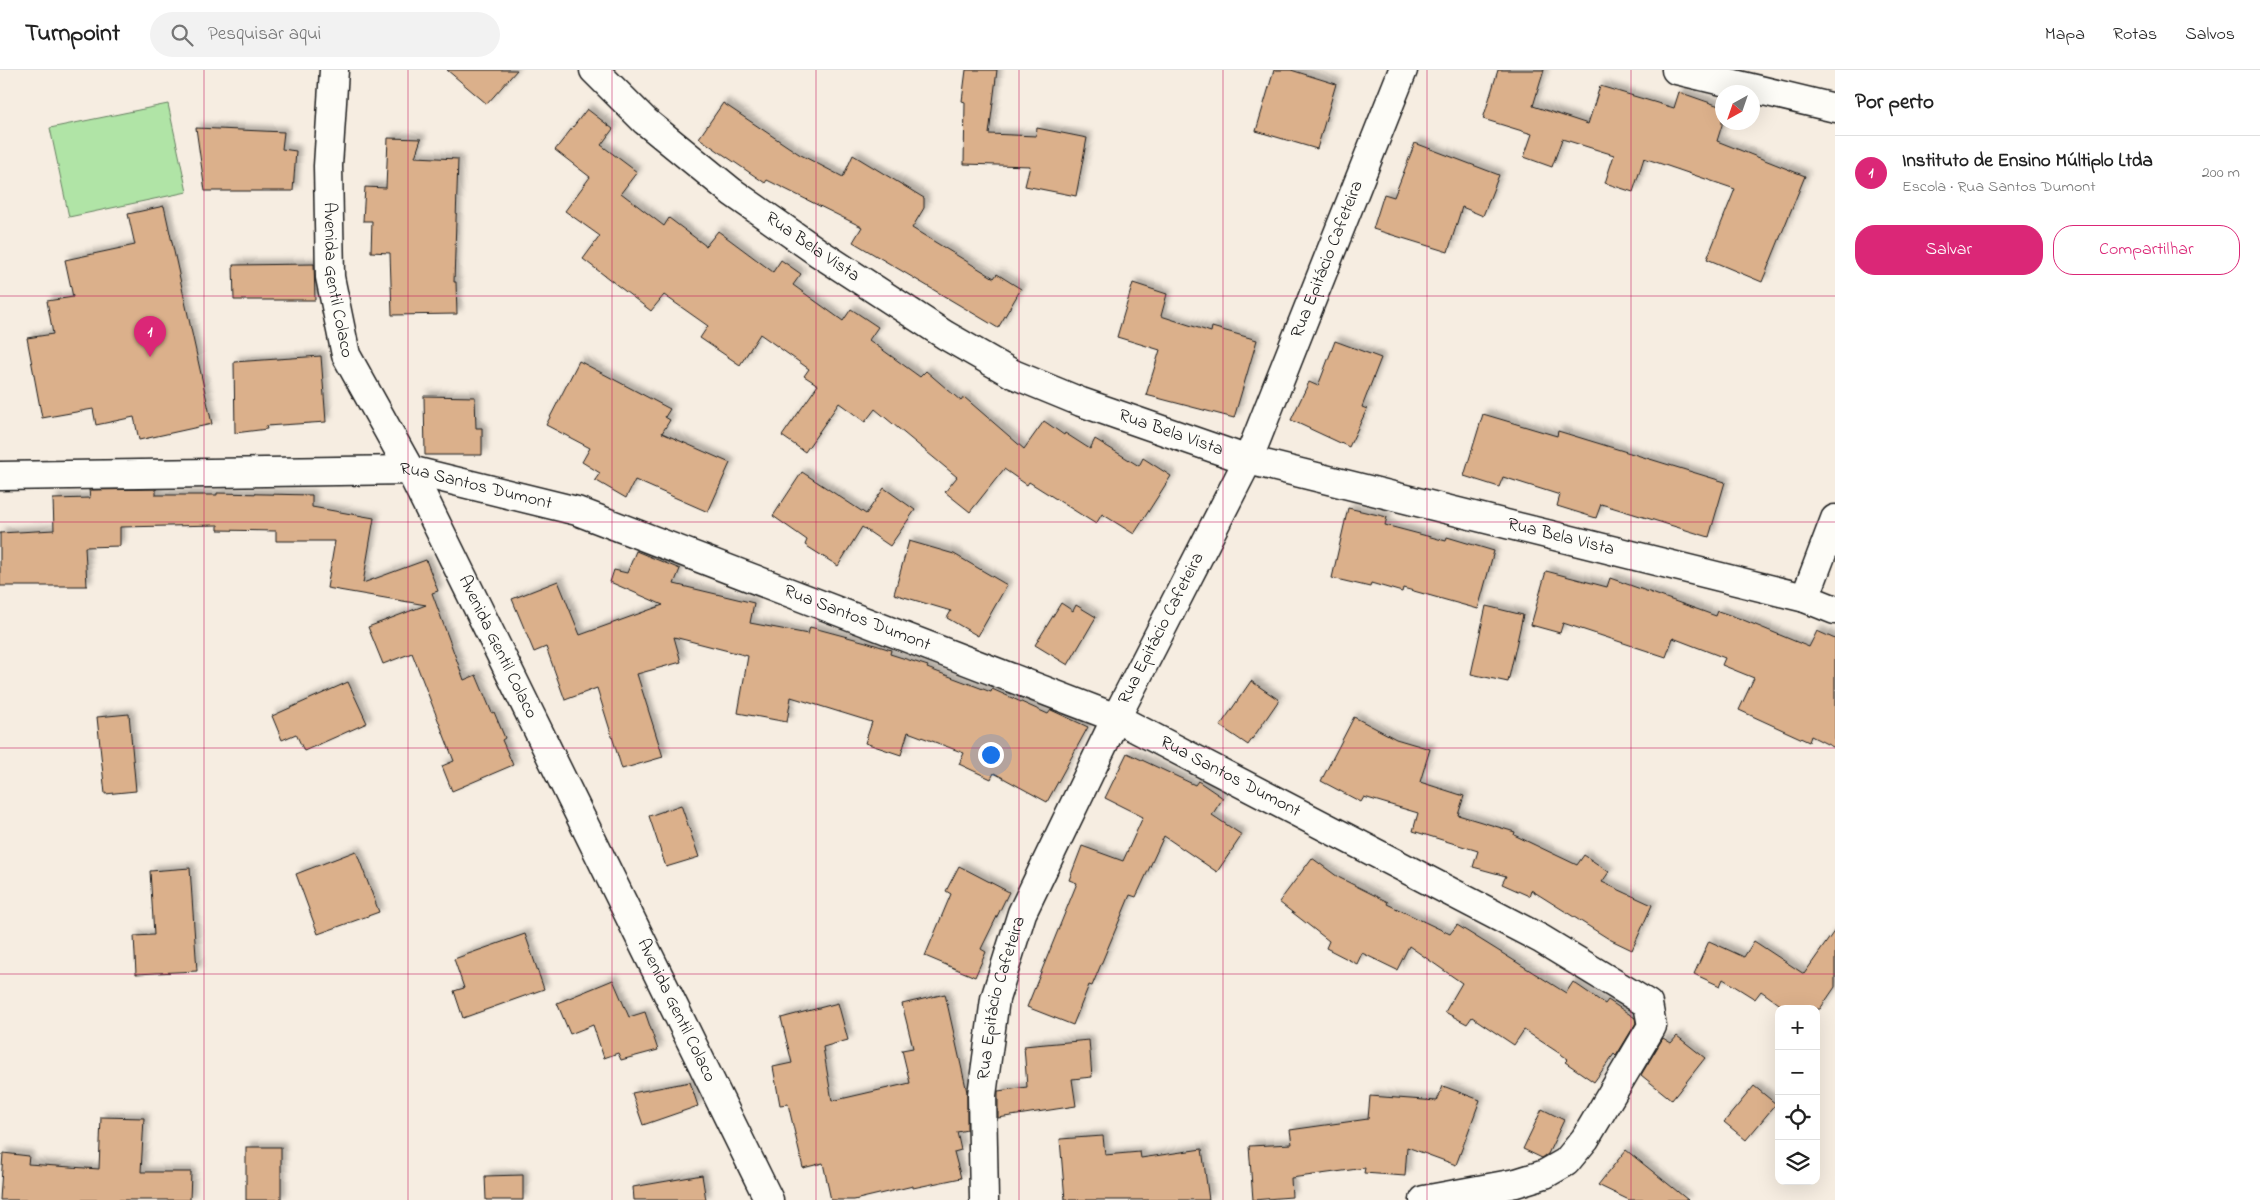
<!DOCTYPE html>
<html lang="pt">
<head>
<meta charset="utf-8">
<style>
  body { margin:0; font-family:"Indie Flower",sans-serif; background:#f2f2f2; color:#222 }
  .controls { position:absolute; right:15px; bottom:15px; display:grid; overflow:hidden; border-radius:10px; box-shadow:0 5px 20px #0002 }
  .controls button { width:45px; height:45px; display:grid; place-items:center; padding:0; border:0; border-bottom:1px solid #e0e0e0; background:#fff; color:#222; font:25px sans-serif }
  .compass { position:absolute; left:1715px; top:15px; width:45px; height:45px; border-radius:50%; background:#fff; box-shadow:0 5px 20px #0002; rotate:220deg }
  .you { position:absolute; left:990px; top:684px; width:18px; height:18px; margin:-12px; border:4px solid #fff; border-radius:50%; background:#1a73e8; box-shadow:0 0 0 8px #1a73e833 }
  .badge { display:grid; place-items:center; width:32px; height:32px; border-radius:50%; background:#db2777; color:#fff; font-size:16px; font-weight:700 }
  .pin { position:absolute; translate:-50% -41px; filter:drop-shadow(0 1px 2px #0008) }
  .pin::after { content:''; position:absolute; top:26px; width:18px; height:15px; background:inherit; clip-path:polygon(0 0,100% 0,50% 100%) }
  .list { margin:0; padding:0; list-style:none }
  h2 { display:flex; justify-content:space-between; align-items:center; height:65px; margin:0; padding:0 20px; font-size:21px }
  h2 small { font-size:16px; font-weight:400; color:#767676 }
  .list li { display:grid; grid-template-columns:32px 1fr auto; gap:15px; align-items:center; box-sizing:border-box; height:75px; padding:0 20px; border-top:1px solid #e0e0e0 }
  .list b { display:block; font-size:19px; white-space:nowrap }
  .list p { margin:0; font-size:16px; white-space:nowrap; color:#767676 }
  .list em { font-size:16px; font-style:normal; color:#767676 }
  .actions { display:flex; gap:10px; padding:15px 20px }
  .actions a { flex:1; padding:11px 0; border:1px solid #db2777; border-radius:20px; text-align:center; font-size:18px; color:#db2777 }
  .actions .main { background:#db2777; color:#fff }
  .icon { flex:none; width:28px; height:28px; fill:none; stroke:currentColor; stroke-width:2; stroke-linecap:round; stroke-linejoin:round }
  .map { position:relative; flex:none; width:1835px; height:1130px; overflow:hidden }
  header { display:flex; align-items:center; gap:30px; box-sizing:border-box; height:70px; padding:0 25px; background:#fff; border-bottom:1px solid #e0e0e0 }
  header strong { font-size:24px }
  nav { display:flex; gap:28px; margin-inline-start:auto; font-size:18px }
  .search { width:350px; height:45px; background:#f2f2f2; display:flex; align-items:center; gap:12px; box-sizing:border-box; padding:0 18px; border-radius:28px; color:#767676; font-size:19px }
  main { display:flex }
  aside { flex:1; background:#fff }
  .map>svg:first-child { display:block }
</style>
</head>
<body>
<header>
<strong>Turnpoint</strong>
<div class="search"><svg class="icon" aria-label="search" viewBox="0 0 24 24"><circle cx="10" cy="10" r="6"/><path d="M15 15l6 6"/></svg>Pesquisar aqui</div>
<nav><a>Mapa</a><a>Rotas</a><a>Salvos</a></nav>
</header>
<main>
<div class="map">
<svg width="1835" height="1130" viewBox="0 0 1835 1130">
  <defs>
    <filter id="shadow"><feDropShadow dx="4.5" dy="-4.5" stdDeviation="2.5" flood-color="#0004"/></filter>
  </defs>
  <rect width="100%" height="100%" fill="#f6ede1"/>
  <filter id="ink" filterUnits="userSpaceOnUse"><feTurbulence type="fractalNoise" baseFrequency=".02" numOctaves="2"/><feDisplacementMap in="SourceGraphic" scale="10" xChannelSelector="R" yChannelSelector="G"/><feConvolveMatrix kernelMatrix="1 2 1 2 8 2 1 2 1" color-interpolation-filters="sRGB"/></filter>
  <g filter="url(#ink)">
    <path fill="#b0e4a6" stroke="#668061" d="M168,34L187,122L69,147L50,58Z"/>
    <g fill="#dbb08b" stroke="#1c1c1c" filter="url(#shadow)">
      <path d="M447,0H517L487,34Z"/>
      <path d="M966,0H997L989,64L1036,66L1037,58L1087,68L1076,126L1025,116L1030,96L964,94L965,32L962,31Z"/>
      <path d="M1274,0H1291L1336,14L1317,79L1256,61Z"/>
      <path d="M1498,0H1544L1533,36L1588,54L1600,16L1674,38L1679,22L1722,37V55L1717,71L1805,106L1762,212L1707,189L1735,119L1644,88L1633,122L1605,113L1614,85L1562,69L1552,97L1524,87L1532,64L1483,49Z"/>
      <path d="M723,33L799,84L843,107L853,85L924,128V138L912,158L994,208L997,204L1021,219L998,258L853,172L862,157L767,110L765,113L699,68Z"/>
      <path d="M587,39L613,59L601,75L637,102L621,123L664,156L669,148L706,176L718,161L773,202L781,190L801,204L793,215L843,251L851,239L878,257L869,270L920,307L926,301L961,331L964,327L1024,379L1044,351L1064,365L1065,363L1090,379L1095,369L1139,396L1143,388L1171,406L1134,464L1102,444L1096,454L1029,412L1027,415L1004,399L970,442L945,422L957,407L875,339L865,352L839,333L805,382L782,366L818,315L804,306L809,299L760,264L740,295L700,268L708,256L664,225L651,241L583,189L600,166L565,141L590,107L555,80Z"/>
      <path d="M196,58L284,62L282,79L296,81L293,121H205Z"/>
      <path d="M388,68L421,69L415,87L458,89L454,212H456L457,244L392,245L390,183L371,182L372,151H363L365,117L386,118Z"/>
      <path d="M1415,73L1499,105L1483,146L1462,137L1448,182L1373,159L1384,124L1394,127Z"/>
      <path d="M164,136L212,354L139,370L134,347L96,355L93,339L42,348L27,268L53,264L47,231L73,227L65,190L135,175L128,144Z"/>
      <path d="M314,194L315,230H234L233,195Z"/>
      <path d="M1133,213L1167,224L1161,246L1211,262L1212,257L1257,270L1234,348L1146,325L1160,280L1117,267Z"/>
      <path d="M1335,271L1381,288L1362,337L1367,339L1349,377L1291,350L1309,312L1318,316Z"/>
      <path d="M321,286L326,352L266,356L267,359L235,363L234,292Z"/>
      <path d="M579,291L670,339L665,347L670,350L662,363L730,393L708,442L635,410L626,428L595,410L600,403L582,392L590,378L546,355Z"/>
      <path d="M424,326L475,327L476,358H482V385H425Z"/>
      <path d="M1483,344L1557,366L1558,361L1725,412L1709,467L1601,434L1596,448L1557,436L1560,425L1503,407L1499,417L1464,406Z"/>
      <path d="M802,402L866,444L884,418L915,440L890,476L862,457L838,496L805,475L807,470L773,446Z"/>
      <path d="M156,419V425H217V423L312,425V437L374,448L363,513L426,490L438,521L432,523L464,610L476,605L492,643L494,642L505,668L502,670L513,695L452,721L442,696L454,691L412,583L383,594L368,557L426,535L327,518L335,471H276V461L218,460V455L120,457V476L85,477L87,516H0V463L54,460L53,429L90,428L89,420Z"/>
      <path d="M1348,438L1387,447L1385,455L1446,471L1447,467L1494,481L1478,539L1403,518L1402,522L1371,513L1370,517L1332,508Z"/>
      <path d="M909,471L954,484L1007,515L978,566L947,548L951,541L894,524Z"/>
      <path d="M636,481L680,499L674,514L754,533L750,553L808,564L810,557L866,572L891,580L890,584L928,596L927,598L991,622L992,619L1048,644L1051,640L1088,657L1047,732L994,703L991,709L959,694L964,683L908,662L901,685L865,673L872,652L791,627L787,652L738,643L748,586L674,567L681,592L637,604L663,687L622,699L597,618L565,630L546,577L534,582L512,529L558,511L580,565L663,535L610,512L614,500L627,503Z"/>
      <path d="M1546,501L1607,517L1610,508L1716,546L1718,541L1741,549L1809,577L1817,561L1835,569V678L1811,666L1809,672L1739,640L1754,608L1722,595L1725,588L1673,568L1666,587L1563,553L1560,563L1531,555Z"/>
      <path d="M1061,533L1073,541L1076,535L1096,547L1068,595L1035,575Z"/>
      <path d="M1486,536L1523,545L1508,612L1471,604Z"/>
      <path d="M1251,611L1279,630L1248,675L1220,656Z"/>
      <path d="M348,612L367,653L304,681L296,664L282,670L272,646Z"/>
      <path d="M129,644L136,721L105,724L97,647Z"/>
      <path d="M1354,647L1396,669L1430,679L1420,712L1464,726L1458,745L1515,762L1514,765L1577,795L1584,785L1609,802L1602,812L1652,835L1632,880L1609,869L1531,820L1529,826L1502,814L1506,806L1473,797L1478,781L1413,761L1418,743L1364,727L1361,732L1321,711Z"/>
      <path d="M1127,683L1195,715L1198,711L1223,728L1212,745L1242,765L1217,802L1164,766L1136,827L1130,825L1092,916L1089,915L1073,955L1027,937L1077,813L1069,810L1082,776L1123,791L1143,747L1105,728Z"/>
      <path d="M681,735L699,787L666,797L649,746Z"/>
      <path d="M356,781L379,842L318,864L296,804Z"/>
      <path d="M1312,788L1338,807L1388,832L1387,834L1450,864L1457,855L1566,923L1573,912L1605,934L1608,930L1635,948L1636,953L1616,986L1614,984L1594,1012L1565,992L1568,989L1524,960L1514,975L1472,947L1467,954L1445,942L1462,913L1409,876L1397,900L1362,883L1357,894L1326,878L1329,871L1279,832Z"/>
      <path d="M959,796L1009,822L981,879L986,882L975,907L925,886L951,824L946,821Z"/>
      <path d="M190,798L197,901L136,904L134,866L154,865L150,801Z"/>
      <path d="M1835,860V917L1820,939H1786L1761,921L1755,929L1723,909L1720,916L1694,904L1709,871L1744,887L1754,871L1804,904Z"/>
      <path d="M525,864L544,919L463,948L454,921L464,918L454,889Z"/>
      <path d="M613,910L629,947L645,942L658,980L621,990L618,983L604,988L593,955L570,964L557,933Z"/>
      <path d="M945,924L967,1022V1060L957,1062L961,1080L954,1082L961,1108L913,1118V1116L854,1130H831L823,1093L803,1098L788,1034L780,1035L773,997L792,993L781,948L838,933L848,970L823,977L832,1031L910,1013L902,980L913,978L902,934Z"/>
      <path d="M1677,966L1705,988L1672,1030L1641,1005L1663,968L1671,973Z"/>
      <path d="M1089,970L1092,1007L1072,1009L1076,1036L998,1048V1021L1027,1017L1024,976Z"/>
      <path d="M690,1012L698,1036L643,1055L632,1023Z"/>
      <path d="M1443,1016L1480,1030L1456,1095L1407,1077L1405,1106L1364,1103L1365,1098L1291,1108L1292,1127L1253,1130L1249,1076L1292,1074L1290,1060L1368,1049L1370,1026L1437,1031Z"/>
      <path d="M1754,1016L1776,1034L1746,1070L1724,1052Z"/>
      <path d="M1542,1039L1564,1050L1548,1084L1542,1088L1523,1079Z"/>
      <path d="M101,1047L144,1048L141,1102H191L190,1130H0L3,1083L29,1086L28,1094L99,1099Z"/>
      <path d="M1103,1066L1105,1085L1140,1082L1141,1088L1202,1079L1209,1130H1065L1060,1069Z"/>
      <rect x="246" y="1077" width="35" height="53"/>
      <path d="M1626,1080L1688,1130H1629L1598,1115Z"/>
      <path d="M523,1105V1130H486L485,1106Z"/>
      <path d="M702,1105L706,1130H634L633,1117Z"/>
    </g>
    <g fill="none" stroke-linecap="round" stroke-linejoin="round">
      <defs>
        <g id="minor">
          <path id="s1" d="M334,0L328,96L330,207L346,285L410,400L769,1130"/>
          <path id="s2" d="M594,0L645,51L732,122L819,183L945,265L1013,304L1081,332L1248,390L1805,528L1835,540"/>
          <path id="s3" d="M0,406L410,400L577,441L1116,648L1541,869L1648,934L1652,956L1585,1069L1566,1092L1545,1104L1516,1113L1424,1130"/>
          <path d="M1805,528L1835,449"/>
          <path id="s4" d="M984,1130L982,1025L995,929L1022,843L1116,648L1248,390L1403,0"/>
        </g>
        <path id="tertiary" d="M1676,0L1835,38"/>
      </defs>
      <use href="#minor" stroke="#1c1c1c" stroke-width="31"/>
      <use href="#tertiary" stroke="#1c1c1c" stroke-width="31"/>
      <use href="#minor" stroke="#fdfcf7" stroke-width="28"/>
      <use href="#tertiary" stroke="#fdfcf7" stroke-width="28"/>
    </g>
  </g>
  <path fill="none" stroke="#c2185b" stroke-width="1" stroke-opacity="0.55" d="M204,0V1130M408,0V1130M612,0V1130M816,0V1130M1019,0V1130M1223,0V1130M1427,0V1130M1631,0V1130M0,226H1835M0,452H1835M0,678H1835M0,904H1835"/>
  <g text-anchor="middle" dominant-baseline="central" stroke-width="4" stroke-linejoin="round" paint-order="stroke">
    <g font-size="18" fill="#1c1c1c" stroke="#fdfcf7">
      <text stroke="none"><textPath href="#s2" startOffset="282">Rua Bela Vista</textPath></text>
      <text stroke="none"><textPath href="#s4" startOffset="1014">Rua Epitácio Cafeteira</textPath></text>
      <text stroke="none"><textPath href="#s1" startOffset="211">Avenida Gentil Colaco</textPath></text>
      <text stroke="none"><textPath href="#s2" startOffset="688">Rua Bela Vista</textPath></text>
      <text stroke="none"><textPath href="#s3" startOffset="478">Rua Santos Dumont</textPath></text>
      <text stroke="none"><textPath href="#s2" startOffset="1092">Rua Bela Vista</textPath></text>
      <text stroke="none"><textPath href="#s3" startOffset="882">Rua Santos Dumont</textPath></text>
      <text stroke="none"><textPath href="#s4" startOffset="609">Rua Epitácio Cafeteira</textPath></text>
      <text stroke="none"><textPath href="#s1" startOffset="616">Avenida Gentil Colaco</textPath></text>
      <text stroke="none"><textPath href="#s3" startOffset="1288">Rua Santos Dumont</textPath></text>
      <text stroke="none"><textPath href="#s4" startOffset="204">Rua Epitácio Cafeteira</textPath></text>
      <text stroke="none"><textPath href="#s1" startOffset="1021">Avenida Gentil Colaco</textPath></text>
    </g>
  </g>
</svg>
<div class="controls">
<button>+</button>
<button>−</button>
<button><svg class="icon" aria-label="locate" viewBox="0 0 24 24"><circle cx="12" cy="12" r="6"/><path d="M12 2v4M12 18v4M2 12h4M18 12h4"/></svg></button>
<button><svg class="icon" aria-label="layers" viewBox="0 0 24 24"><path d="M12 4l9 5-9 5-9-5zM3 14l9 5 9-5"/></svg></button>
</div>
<svg class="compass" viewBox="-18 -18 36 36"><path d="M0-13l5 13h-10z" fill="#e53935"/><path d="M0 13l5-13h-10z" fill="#767676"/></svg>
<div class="you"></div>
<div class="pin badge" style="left:150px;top:287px">1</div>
</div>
<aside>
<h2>Por perto<small></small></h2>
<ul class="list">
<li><span class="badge">1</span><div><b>Instituto de Ensino Múltiplo Ltda</b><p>Escola · Rua Santos Dumont</p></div><em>200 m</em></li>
</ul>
<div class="actions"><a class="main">Salvar</a><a>Compartilhar</a></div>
</aside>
</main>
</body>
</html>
